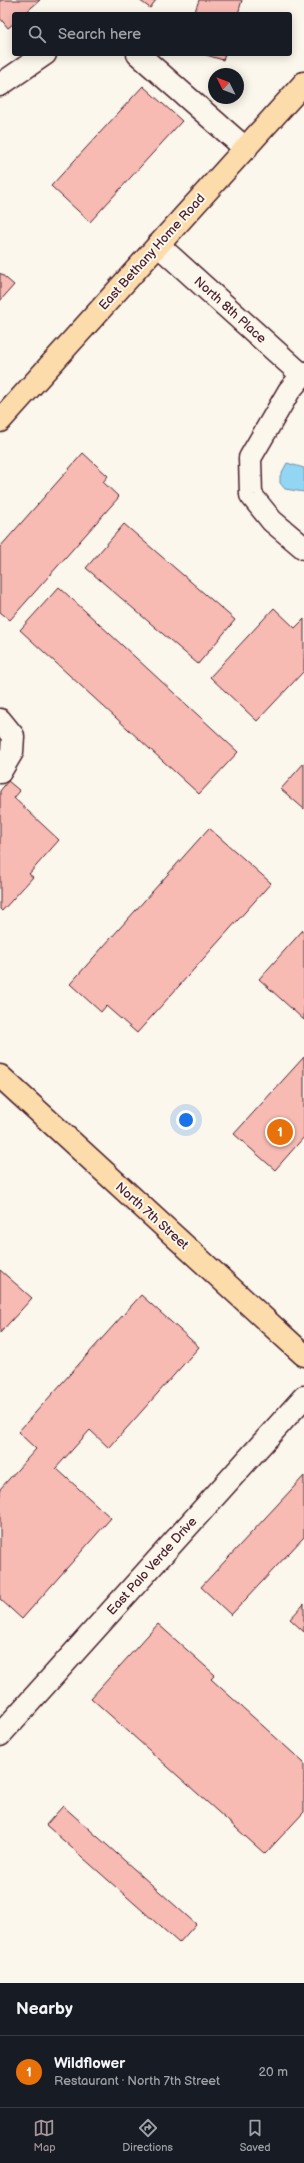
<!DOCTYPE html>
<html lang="en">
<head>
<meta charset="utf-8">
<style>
  body { margin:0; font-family:"Balsamiq Sans",sans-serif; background:#242831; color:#f1f3f6 }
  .compass { position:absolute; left:208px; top:68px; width:36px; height:36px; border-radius:50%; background:#171b24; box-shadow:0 2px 10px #0003; rotate:312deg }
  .you { position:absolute; left:186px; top:1120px; width:14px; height:14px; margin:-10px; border:3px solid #fff; border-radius:50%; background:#1a73e8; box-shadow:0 0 0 6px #1a73e833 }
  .badge { display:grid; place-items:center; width:26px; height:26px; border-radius:50%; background:#a6949b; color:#fff; font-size:13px; font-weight:700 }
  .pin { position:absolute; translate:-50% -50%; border:2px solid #fff; box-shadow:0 1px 4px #0006 }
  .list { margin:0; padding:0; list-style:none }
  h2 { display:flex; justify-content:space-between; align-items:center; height:52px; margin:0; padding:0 16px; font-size:17px }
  h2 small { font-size:13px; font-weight:400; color:#9ea1a6 }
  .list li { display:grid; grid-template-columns:26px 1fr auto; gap:12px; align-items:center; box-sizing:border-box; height:72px; padding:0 16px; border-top:1px solid #363941 }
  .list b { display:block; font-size:15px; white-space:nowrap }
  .list p { margin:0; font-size:13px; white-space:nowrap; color:#9ea1a6 }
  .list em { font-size:13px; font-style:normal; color:#9ea1a6 }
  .icon { flex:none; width:22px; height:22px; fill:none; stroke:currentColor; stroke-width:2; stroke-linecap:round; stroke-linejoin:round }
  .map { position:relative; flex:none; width:304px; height:1983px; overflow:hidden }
  .search { position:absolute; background:#171b24; box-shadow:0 2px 10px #0003; left:12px; right:12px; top:12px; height:44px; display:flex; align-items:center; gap:10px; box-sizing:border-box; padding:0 14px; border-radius:4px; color:#9ea1a6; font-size:15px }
  .sheet { height:124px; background:#171b24 }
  nav { display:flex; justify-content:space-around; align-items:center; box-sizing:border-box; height:56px; border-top:1px solid #363941; background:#171b24; font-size:11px; color:#9ea1a6 }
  nav a { display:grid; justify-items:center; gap:2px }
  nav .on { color:#a6949b }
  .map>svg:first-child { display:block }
</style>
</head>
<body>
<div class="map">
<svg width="304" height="1983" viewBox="0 0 304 1983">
  <rect width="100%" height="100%" fill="#fbf7ec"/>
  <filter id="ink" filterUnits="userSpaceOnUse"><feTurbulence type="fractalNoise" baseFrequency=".025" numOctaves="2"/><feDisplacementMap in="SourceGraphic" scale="8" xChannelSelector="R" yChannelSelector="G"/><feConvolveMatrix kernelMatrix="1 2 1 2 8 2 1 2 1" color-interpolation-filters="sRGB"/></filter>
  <g filter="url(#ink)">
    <path fill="#92d6f4" stroke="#758da4" d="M287,463L304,468V492L285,489L280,483V476Z"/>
    <g fill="#f7bbb4" stroke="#4a1f2b">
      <path d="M0,0H40L24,14H14V23L8,28L0,18Z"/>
      <path d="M139,0H156L150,8Z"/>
      <path d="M199,0H242L238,14H194Z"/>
      <path d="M203,54H225L223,60Z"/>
      <path d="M143,86L182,121L90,222L51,186Z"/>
      <path d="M0,273L14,285L0,301Z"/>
      <path d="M83,453L108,476L103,482L119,497L10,620L0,612V547Z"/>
      <path d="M124,524L235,620L198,664L86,568Z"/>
      <path d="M59,587L238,752L199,794L20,630Z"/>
      <path d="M274,608L295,628L304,619V671L257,721L210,677Z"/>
      <path d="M304,763V809L281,789Z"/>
      <path d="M8,781L20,791L14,798L59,840L29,874L33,877L2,911L0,909V791Z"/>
      <path d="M209,828L271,883L137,1033L106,1006L101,1012L70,984Z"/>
      <path d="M303,930L304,931V1020L259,979Z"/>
      <path d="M304,1057V1137L275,1170L234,1134Z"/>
      <path d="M0,1270L32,1298L0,1333Z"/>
      <path d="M141,1295L199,1347L109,1448L90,1430L56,1468L111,1518L22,1619L0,1599V1489L36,1449L18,1432Z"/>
      <path d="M304,1476V1537L231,1615L201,1587Z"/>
      <path d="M304,1604V1632L290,1619Z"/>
      <path d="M158,1624L215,1675L211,1679L304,1763V1812L265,1854L91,1698Z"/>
      <path d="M63,1806L196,1924L179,1943L46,1825Z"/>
    </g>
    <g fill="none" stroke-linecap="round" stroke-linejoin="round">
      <defs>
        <g id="minor">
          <path d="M138,54L246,149"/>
          <path d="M0,85L45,54"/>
          <path d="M158,245L302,375"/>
          <path d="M304,373L289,391L250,458L251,495L272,521L304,548"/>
          <path d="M0,720L13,736L12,752L0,772"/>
          <path d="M0,1735L304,1397"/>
        </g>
        <g id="major">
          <path d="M0,421L304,83"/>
          <path d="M0,1076L304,1355"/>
        </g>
      </defs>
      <use href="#minor" stroke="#4a1f2b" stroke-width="25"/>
      <use href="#major" stroke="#4a1f2b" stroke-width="25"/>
      <use href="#minor" stroke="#fbf7ec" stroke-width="22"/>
      <use href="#major" stroke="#fddcac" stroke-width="22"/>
    </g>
  </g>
  <g text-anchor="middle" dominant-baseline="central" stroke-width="4" stroke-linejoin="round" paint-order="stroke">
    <g font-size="13" fill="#4a1f2b" stroke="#fbf7ec">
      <text transform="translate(152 252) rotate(-48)">East Bethany Home Road</text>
      <text transform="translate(230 310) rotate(42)">North 8th Place</text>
      <text transform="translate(152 1216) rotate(42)">North 7th Street</text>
      <text transform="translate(152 1566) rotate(-48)">East Palo Verde Drive</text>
    </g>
  </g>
</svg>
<svg class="compass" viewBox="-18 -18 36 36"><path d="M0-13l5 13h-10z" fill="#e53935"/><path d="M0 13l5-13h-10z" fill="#9ea1a6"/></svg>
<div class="you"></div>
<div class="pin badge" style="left:280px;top:1132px;background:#e8710a">1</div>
<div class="search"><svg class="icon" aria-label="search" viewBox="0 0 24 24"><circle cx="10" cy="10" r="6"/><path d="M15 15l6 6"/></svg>Search here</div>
</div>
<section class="sheet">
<h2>Nearby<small></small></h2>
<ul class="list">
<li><span class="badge" style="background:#e8710a">1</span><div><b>Wildflower</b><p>Restaurant · North 7th Street</p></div><em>20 m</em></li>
</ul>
</section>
<nav>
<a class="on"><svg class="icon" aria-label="map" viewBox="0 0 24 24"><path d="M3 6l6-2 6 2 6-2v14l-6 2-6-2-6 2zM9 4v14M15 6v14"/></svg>Map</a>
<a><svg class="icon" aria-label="directions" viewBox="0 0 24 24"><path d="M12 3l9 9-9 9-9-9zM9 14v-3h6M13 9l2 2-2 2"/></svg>Directions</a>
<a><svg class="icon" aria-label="saved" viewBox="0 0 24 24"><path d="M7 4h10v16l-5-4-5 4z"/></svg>Saved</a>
</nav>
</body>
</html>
